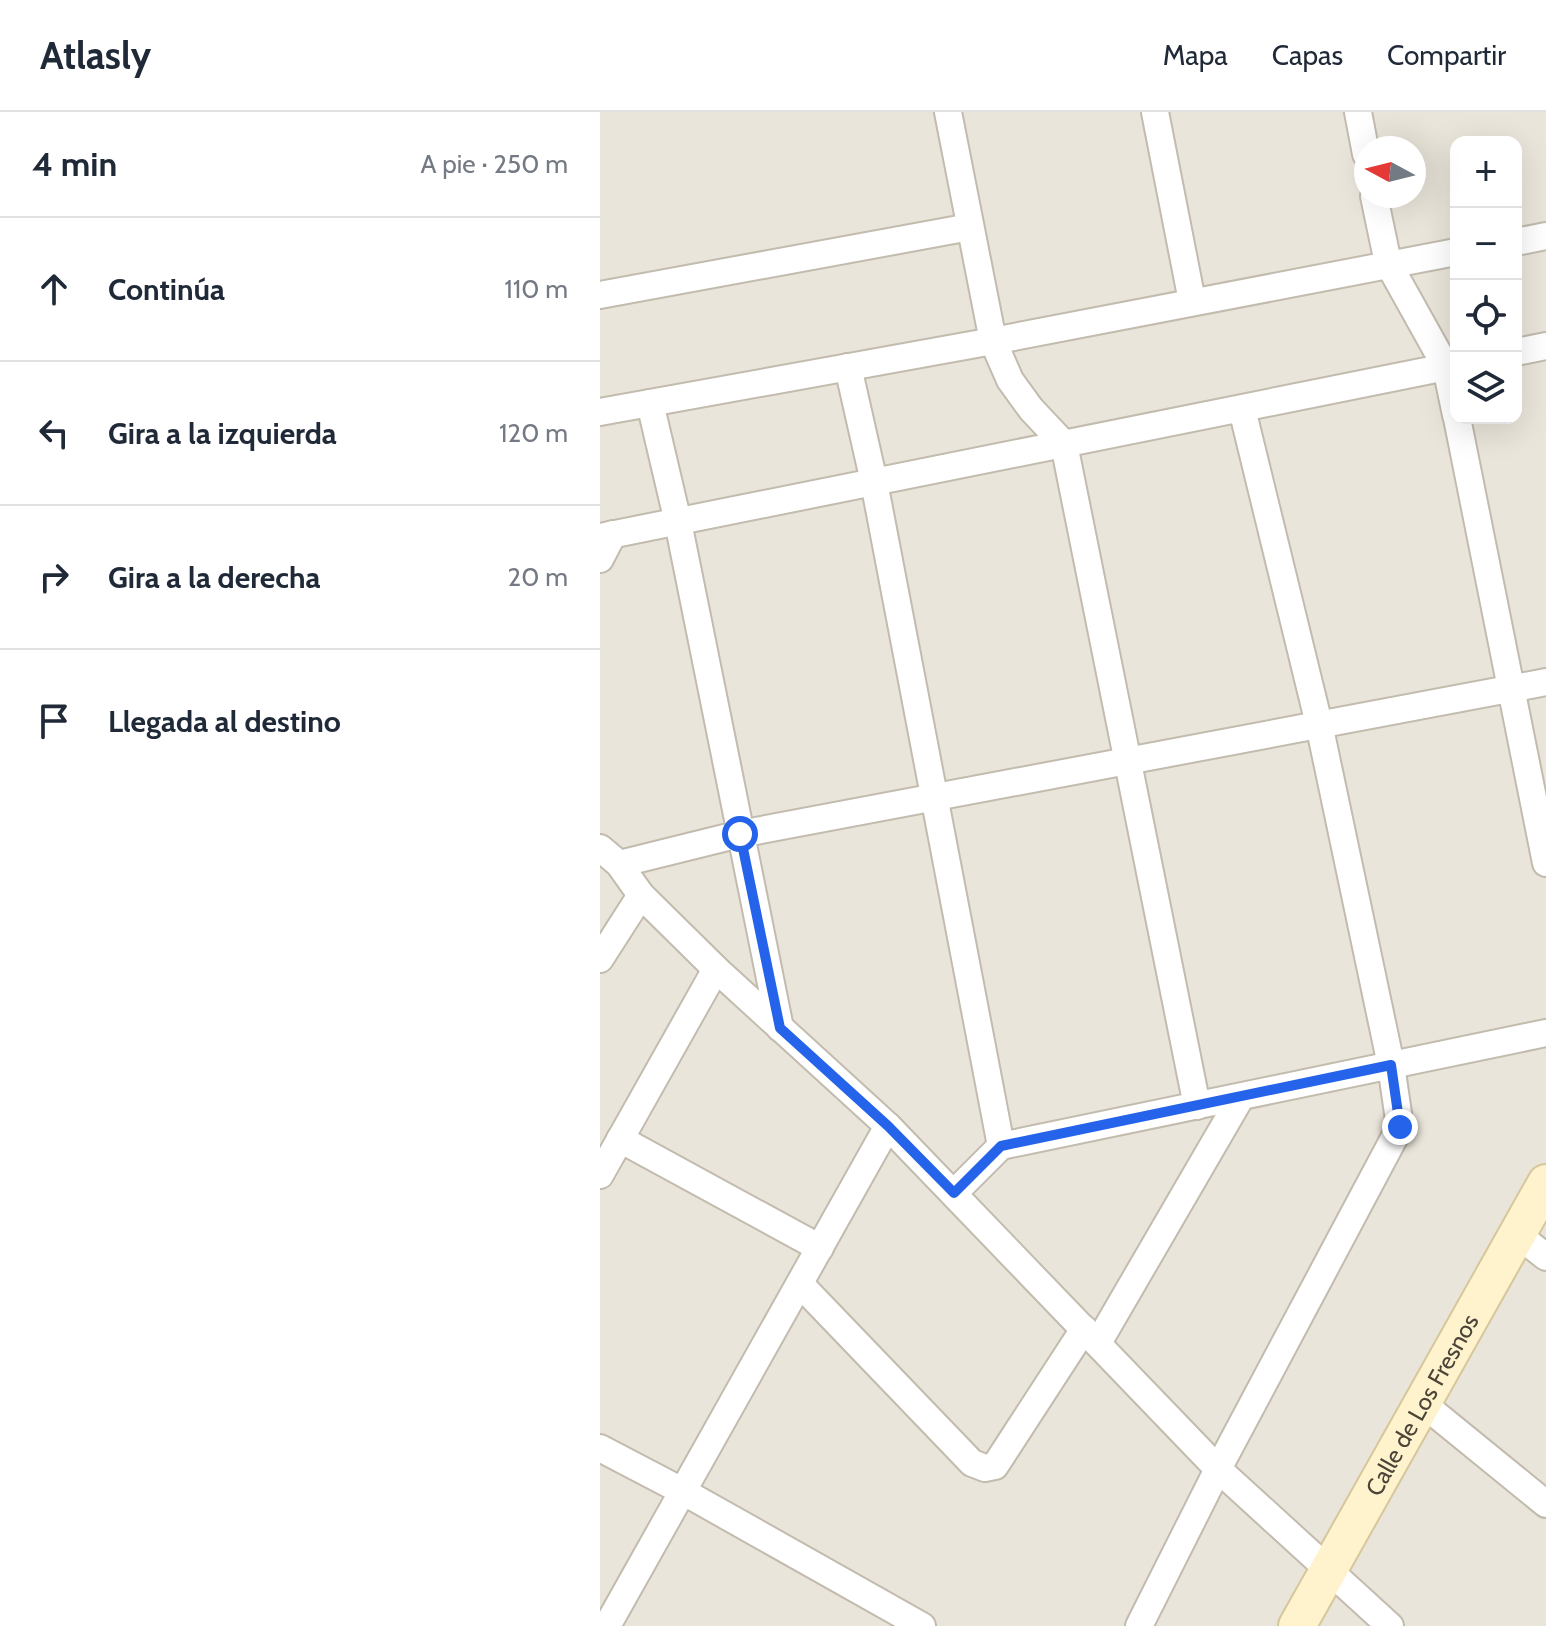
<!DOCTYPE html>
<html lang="es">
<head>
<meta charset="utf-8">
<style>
  body { margin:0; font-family:Cabin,sans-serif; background:#f6f6f7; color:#1f2937 }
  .controls { position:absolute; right:24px; top:24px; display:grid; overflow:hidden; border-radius:16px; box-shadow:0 8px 32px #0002 }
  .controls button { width:72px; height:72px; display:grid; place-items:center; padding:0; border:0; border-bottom:2px solid #e0e1e3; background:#fff; color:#1f2937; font:40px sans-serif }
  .compass { position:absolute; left:754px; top:24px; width:72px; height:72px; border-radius:50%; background:#fff; box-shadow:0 8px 32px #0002; rotate:277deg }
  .stop { position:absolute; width:24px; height:24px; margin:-18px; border:6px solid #2563eb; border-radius:50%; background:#fff }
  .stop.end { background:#2563eb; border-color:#fff; box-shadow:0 2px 8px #0008 }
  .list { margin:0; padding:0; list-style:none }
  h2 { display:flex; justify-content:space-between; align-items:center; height:104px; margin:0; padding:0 32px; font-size:34px }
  h2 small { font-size:26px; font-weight:400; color:#747a83 }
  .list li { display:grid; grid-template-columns:52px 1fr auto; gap:24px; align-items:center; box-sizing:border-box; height:144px; padding:0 32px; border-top:2px solid #e0e1e3 }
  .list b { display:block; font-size:30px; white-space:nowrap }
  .list em { font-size:26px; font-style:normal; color:#747a83 }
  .icon { flex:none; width:44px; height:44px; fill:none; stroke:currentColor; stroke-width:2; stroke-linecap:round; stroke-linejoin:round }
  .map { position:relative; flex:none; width:946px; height:1514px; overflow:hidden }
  header { display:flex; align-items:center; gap:48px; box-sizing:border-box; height:112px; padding:0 40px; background:#fff; border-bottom:2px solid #e0e1e3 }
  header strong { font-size:38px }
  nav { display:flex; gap:44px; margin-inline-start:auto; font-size:28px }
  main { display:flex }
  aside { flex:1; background:#fff }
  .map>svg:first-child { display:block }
</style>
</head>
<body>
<header>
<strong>Atlasly</strong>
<nav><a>Mapa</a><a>Capas</a><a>Compartir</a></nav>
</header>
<main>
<aside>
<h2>4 min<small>A pie · 250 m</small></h2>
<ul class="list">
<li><svg class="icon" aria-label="ahead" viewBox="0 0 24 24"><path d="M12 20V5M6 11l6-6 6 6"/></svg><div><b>Continúa</b></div><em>110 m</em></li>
<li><svg class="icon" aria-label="left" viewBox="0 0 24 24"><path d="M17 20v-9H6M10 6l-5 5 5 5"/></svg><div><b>Gira a la izquierda</b></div><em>120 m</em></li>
<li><svg class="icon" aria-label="right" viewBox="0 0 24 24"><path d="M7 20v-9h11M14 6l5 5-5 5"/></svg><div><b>Gira a la derecha</b></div><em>20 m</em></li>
<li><svg class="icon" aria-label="arrive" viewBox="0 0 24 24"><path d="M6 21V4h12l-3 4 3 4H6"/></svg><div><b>Llegada al destino</b></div></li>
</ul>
</aside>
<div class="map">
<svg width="946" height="1514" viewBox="0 0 946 1514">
  <rect width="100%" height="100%" fill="#f6f3ec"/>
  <path fill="#eae5da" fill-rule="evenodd" d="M0,0H946V1514H0ZM856,30H916V306H856ZM766,36H814V84H766Z"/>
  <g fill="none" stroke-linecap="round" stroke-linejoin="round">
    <defs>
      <g id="street">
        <path d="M348,0L393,229L410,268L431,297L464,332L597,994"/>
        <path d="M555,0L592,189"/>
        <path d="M758,0L766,42"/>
        <path d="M774,84L788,151L846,255L856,303"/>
        <path d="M916,130L946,124"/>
        <path d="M0,183L370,115"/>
        <path d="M916,240L946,234"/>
        <path d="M248,255L274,370L401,1034"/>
        <path d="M50,291L78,410L180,916"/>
        <path d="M0,300L393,229L856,140"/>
        <path d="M857,306L946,751"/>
        <path d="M0,425L856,253"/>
        <path d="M0,447L13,422"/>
        <path d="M0,736L19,752L41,783L116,857L288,1014L618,1357L790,1514"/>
        <path d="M19,752L140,722L946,570"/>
        <path d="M0,847L41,783"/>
        <path d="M20,1027L220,1136"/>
        <path d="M0,1063L116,857"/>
        <path d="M354,1081L401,1034L946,921"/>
        <path d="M917,1122L946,1145"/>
        <path d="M200,1172L372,1351L385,1356L395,1354L484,1217"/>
        <path d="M498,1231L641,985"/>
        <path d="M822,1291L946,1392"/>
        <path d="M0,1336L84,1380L322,1514"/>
        <path d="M7,1514L288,1014"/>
        <path d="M539,1514L618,1357L800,1015L791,953L719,612L642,297"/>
      </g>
      <g id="secondary">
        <path id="s1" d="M697,1514L946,1071"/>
      </g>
    </defs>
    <use href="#street" stroke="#c2bbae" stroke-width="30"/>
    <use href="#secondary" stroke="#d6c79b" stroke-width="40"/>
    <use href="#street" stroke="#fff" stroke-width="26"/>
    <use href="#secondary" stroke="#fff3cd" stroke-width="36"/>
  </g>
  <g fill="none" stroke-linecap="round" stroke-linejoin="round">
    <path stroke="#2563eb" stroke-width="10" d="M140,722L180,916L288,1014L354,1081L401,1034L791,953L800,1015"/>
  </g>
  <g text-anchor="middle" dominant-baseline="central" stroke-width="8" stroke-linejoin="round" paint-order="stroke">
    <g font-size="24" fill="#4b4439" stroke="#fff">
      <text stroke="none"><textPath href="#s1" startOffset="254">Calle de Los Fresnos</textPath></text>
    </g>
  </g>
</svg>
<div class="controls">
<button>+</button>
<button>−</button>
<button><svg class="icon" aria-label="locate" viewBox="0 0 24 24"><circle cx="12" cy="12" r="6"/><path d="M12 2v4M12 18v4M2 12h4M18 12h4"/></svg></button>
<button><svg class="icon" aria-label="layers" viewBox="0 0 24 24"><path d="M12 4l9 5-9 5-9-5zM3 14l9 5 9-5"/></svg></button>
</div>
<svg class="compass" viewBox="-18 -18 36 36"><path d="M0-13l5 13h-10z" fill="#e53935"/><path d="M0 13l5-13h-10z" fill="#747a83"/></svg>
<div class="stop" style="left:140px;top:722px"></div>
<div class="stop end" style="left:800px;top:1015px"></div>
</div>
</main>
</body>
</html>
